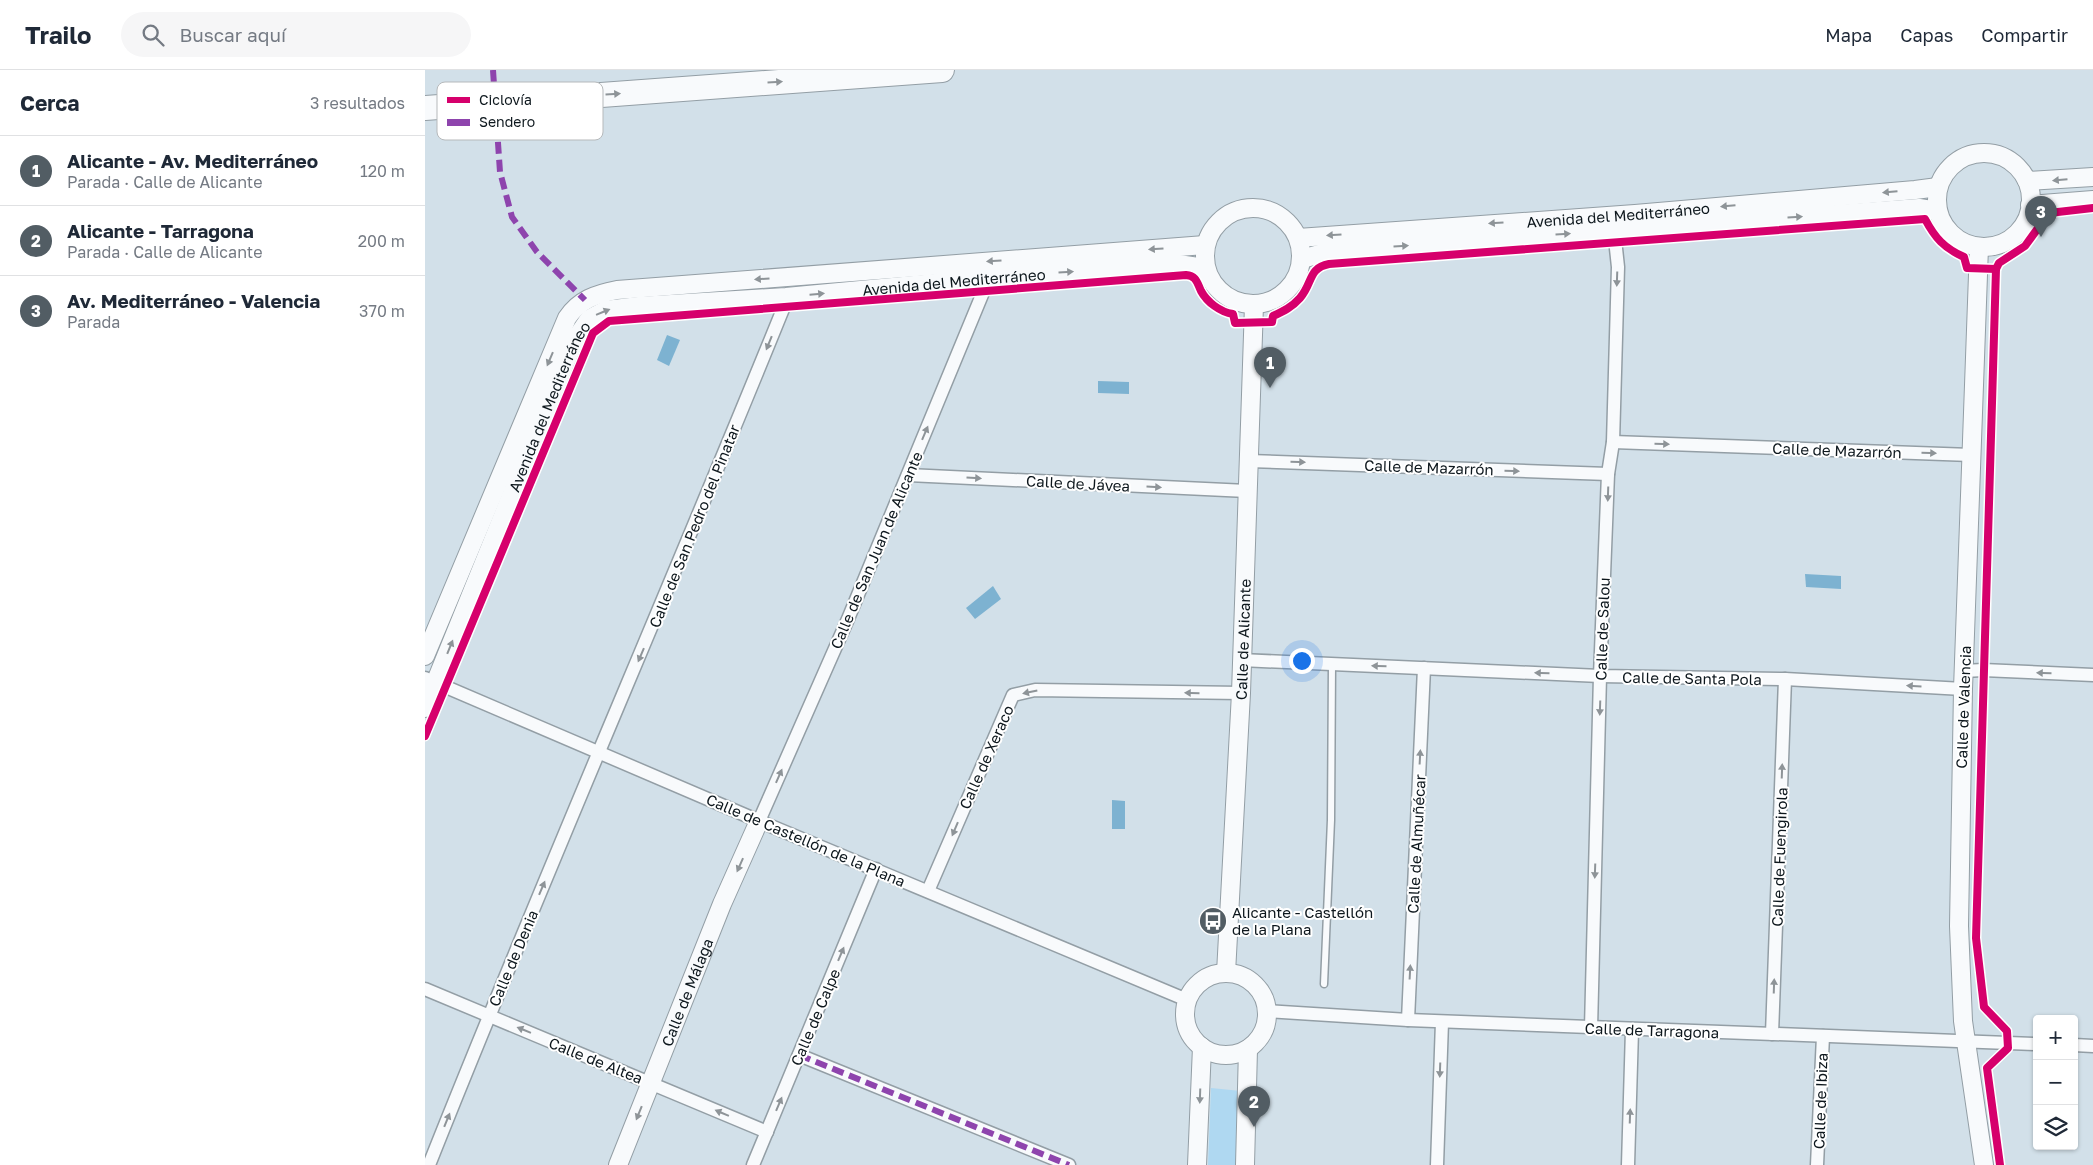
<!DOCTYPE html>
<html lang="es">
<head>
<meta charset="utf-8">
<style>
  body { margin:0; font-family:"Golos Text",sans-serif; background:#f6f6f7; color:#1f2937 }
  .controls { position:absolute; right:15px; bottom:15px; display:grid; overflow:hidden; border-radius:5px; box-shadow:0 1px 4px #0004 }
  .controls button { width:45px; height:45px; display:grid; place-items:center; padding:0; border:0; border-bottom:1px solid #e0e1e3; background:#fff; color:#1f2937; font:25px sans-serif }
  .you { position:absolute; left:876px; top:590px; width:18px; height:18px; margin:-12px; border:4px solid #fff; border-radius:50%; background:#1a73e8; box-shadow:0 0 0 8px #1a73e833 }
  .badge { display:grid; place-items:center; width:32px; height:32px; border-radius:50%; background:#525d64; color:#fff; font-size:16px; font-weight:700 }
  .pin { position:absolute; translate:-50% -41px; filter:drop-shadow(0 1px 2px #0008) }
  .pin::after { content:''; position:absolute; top:26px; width:18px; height:15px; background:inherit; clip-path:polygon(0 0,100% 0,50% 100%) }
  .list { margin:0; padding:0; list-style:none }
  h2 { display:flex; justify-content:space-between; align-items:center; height:65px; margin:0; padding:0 20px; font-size:21px }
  h2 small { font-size:16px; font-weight:400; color:#747a83 }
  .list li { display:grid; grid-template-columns:32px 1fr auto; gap:15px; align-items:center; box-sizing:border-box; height:70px; padding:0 20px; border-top:1px solid #e0e1e3 }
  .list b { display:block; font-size:19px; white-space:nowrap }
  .list p { margin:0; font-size:16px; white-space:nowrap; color:#747a83 }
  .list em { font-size:16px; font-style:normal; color:#747a83 }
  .icon { flex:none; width:28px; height:28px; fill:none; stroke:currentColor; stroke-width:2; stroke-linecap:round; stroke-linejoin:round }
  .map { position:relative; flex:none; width:1668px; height:1095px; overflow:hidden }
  header { display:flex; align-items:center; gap:30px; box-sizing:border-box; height:70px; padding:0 25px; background:#fff; border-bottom:1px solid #e0e1e3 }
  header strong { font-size:24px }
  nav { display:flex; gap:28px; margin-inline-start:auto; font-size:18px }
  .search { width:350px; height:45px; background:#f6f6f7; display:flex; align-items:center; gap:12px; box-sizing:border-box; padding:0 18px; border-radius:28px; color:#747a83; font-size:19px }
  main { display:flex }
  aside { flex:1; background:#fff }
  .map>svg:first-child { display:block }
</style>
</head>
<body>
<header>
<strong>Trailo</strong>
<div class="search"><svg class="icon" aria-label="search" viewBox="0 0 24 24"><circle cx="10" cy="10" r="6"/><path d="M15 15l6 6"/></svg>Buscar aquí</div>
<nav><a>Mapa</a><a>Capas</a><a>Compartir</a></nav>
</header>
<main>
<aside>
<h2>Cerca<small>3 resultados</small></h2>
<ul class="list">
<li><span class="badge">1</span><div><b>Alicante - Av. Mediterráneo</b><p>Parada · Calle de Alicante</p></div><em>120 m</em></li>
<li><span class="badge">2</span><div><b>Alicante - Tarragona</b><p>Parada · Calle de Alicante</p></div><em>200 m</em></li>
<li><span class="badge">3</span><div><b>Av. Mediterráneo - Valencia</b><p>Parada</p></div><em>370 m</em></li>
</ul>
</aside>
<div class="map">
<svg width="1668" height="1095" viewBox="0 0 1668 1095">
  <rect width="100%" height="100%" fill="#d2e0e9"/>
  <path fill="#afd8f1" d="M786,1018L816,1021L813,1095H783Z"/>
  <g fill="#7db2d1">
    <path d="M242,265L255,270L244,296L232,290Z"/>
    <path d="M673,311L704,312V324L673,323Z"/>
    <path d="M1380,504L1416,506V519L1381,517Z"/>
    <path d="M568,516L576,529L550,549L541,538Z"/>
    <path d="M687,730L700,731V759H687Z"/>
  </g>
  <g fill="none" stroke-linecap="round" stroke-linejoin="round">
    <defs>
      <path id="lane" d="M899,914L906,750L907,595"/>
      <g id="street">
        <path d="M1188,372L1546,385"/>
        <path d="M824,391L1183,404"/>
        <path d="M483,405L822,421"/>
        <path d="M816,590L1175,606L1360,609L1538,619"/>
        <path d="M1539,601L1558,600L1668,605"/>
        <path d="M0,608L334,751L762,930"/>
        <path d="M334,751L423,549L564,208"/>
        <path d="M503,821L588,625L610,620L816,623"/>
        <path d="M0,919L342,1062"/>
        <path d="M842,941L983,950L1612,974"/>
        <path d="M983,950L999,598"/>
        <path d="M1166,958L1175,606L1183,404L1188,372L1193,197L1189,160"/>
        <path d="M1347,964L1360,609"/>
        <path d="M1649,975L1668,976"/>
        <path d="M374,985L644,1095"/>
        <path d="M4,1095C118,808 242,525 358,239L361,227"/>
        <path d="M328,1095L451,799"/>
        <path d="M1012,1095L1017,952"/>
        <path d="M1203,1095L1207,960"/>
        <path d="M1392,1095L1398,966"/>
      </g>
      <g id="secondary">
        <circle cx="1559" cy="130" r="47"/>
        <path d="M1602,111L1668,107"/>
        <path d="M1605,135L1668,130"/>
        <circle cx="828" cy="186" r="48"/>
        <path id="s1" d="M873,168L1210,144L1490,120L1513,117"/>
        <path d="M1554,177L1538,619L1534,856L1538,951L1559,1095"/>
        <path d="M877,189L905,181L1494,138L1513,141"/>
        <path d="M0,586L142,248C154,230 171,224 192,220L780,175"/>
        <path id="s2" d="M0,638L140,293L151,268L164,249L181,240L214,236L361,227L564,208L753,194L780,198"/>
        <path id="s3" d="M801,903L816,623L829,235"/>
        <circle cx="801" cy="944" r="41"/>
        <path id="s4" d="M193,1095L297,834L334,751"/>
        <path d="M772,1095L777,977"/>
        <path d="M820,1095L823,979"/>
      </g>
      <path id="highway" d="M0,38L517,0"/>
    </defs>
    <use href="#lane" stroke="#939ea5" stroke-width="9"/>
    <use href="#street" stroke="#939ea5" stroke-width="15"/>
    <use href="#secondary" stroke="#939ea5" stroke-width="20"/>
    <use href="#highway" stroke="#939ea5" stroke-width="26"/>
    <use href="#lane" stroke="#f8fafc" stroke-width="6"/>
    <use href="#street" stroke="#f8fafc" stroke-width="12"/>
    <use href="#secondary" stroke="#f8fafc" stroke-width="18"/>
    <use href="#highway" stroke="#f8fafc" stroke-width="24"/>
    <g stroke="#8e44ad" stroke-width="6" stroke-dasharray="12 6" stroke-linecap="butt">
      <path d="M68,0L75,102L87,147L112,182L160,230"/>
      <path d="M374,985L644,1095"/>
    </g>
    <defs>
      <g id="cycleway">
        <path d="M1571,199L1551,868L1559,937L1582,961L1583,978L1562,998L1575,1095"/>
        <path d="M0,666L168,263L184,251L761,205C772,206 772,213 776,221C782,232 795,242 808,244L810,253L847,252L848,246C859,241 867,237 875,228C888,213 883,198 904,194L1500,149C1510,168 1519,178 1539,187L1542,198L1571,199L1574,193L1600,176L1624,143L1668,138"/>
      </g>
    </defs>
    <use href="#cycleway" stroke="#fff" stroke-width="11"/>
    <use href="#cycleway" stroke="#d6006c" stroke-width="8"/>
  </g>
  <defs><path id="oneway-solid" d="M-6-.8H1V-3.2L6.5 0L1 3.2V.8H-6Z" transform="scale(1.25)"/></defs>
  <g fill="#8e9498">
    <use href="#oneway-solid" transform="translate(350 12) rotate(-4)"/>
    <use href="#oneway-solid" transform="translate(188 24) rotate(-4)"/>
    <use href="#oneway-solid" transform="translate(1635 110) rotate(175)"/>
    <use href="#oneway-solid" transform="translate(1465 122) rotate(175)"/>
    <use href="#oneway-solid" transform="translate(1303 136) rotate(175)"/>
    <use href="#oneway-solid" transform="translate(1370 147) rotate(-4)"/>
    <use href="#oneway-solid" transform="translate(1071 153) rotate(176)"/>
    <use href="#oneway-solid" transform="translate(1138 164) rotate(-4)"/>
    <use href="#oneway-solid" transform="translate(909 165) rotate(176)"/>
    <use href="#oneway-solid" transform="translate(976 176) rotate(-4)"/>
    <use href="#oneway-solid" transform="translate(731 179) rotate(176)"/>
    <use href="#oneway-solid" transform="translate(569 191) rotate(176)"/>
    <use href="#oneway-solid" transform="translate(641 202) rotate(-4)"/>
    <use href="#oneway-solid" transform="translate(337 209) rotate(176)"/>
    <use href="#oneway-solid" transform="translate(1192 209) rotate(92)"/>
    <use href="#oneway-solid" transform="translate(392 224) rotate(-5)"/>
    <use href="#oneway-solid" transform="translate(178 242) rotate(-22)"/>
    <use href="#oneway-solid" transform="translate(344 273) rotate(112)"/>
    <use href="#oneway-solid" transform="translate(125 289) rotate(113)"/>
    <use href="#oneway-solid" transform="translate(500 363) rotate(-67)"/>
    <use href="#oneway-solid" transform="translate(1237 374) rotate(2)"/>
    <use href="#oneway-solid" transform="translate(1504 383) rotate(2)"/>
    <use href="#oneway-solid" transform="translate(873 392) rotate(2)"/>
    <use href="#oneway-solid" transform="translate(1087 401) rotate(2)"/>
    <use href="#oneway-solid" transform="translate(549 408) rotate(3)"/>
    <use href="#oneway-solid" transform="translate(729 417) rotate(3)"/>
    <use href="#oneway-solid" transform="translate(1183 424) rotate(92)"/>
    <use href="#oneway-solid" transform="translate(25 577) rotate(-68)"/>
    <use href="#oneway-solid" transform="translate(216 585) rotate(113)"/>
    <use href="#oneway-solid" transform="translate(954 596) rotate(-178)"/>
    <use href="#oneway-solid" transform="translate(1117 603) rotate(-178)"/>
    <use href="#oneway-solid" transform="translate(1619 603) rotate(-178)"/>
    <use href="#oneway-solid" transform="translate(1489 616) rotate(-177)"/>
    <use href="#oneway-solid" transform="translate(605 622) rotate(168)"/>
    <use href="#oneway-solid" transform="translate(767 623) rotate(-179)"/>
    <use href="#oneway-solid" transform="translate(1175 638) rotate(92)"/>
    <use href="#oneway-solid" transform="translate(995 687) rotate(-87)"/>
    <use href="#oneway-solid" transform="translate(1357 701) rotate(-88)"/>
    <use href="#oneway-solid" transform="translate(354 706) rotate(-66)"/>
    <use href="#oneway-solid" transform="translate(530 759) rotate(113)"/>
    <use href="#oneway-solid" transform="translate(315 795) rotate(114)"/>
    <use href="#oneway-solid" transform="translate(1170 801) rotate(92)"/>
    <use href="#oneway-solid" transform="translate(117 818) rotate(-67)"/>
    <use href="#oneway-solid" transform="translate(416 884) rotate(-67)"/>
    <use href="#oneway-solid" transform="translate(985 902) rotate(-87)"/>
    <use href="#oneway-solid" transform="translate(1349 916) rotate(-88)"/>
    <use href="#oneway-solid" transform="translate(99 960) rotate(-158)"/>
    <use href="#oneway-solid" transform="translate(1015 1000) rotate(92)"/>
    <use href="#oneway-solid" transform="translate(775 1026) rotate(92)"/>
    <use href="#oneway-solid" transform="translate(354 1034) rotate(-67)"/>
    <use href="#oneway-solid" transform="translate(214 1043) rotate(112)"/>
    <use href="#oneway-solid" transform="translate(297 1043) rotate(-157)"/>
    <use href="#oneway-solid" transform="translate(1205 1046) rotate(-88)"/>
    <use href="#oneway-solid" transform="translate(22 1050) rotate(-68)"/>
  </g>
  <defs>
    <symbol id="bus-disc" viewBox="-11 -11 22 22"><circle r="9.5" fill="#525d64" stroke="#fff"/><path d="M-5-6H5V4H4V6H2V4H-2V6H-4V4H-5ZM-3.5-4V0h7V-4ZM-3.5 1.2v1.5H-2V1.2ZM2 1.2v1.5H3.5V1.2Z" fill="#fff"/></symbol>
  </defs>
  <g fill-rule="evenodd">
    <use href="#bus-disc" x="772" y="835" width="32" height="32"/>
  </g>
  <g text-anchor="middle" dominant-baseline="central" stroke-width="4" stroke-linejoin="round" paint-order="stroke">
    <g font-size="15" fill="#0d171d" stroke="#fff">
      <text stroke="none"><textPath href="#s1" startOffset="321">Avenida del Mediterráneo</textPath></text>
      <text stroke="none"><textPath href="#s2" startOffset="791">Avenida del Mediterráneo</textPath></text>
      <text stroke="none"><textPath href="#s2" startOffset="326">Avenida del Mediterráneo</textPath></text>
      <text transform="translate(1412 380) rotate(2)">Calle de Mazarrón</text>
      <text transform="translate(1004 397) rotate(2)">Calle de Mazarrón</text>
      <text transform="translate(653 413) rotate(3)">Calle de Jávea</text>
      <text transform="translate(269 456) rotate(-68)">Calle de San Pedro del Pinatar</text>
      <text transform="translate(451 480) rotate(-67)">Calle de San Juan de Alicante</text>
      <text transform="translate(1177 559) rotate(-88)">Calle de Salou</text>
      <text stroke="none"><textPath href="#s3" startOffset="334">Calle de Alicante</textPath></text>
      <text transform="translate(1267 608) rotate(1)">Calle de Santa Pola</text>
      <text transform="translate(1538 637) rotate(-88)">Calle de Valencia</text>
      <text transform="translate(561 687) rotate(-66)">Calle de Xeraco</text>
      <text transform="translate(381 770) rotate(23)">Calle de Castellón de la Plana</text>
      <text transform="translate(991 774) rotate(-87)">Calle de Almuñécar</text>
      <text transform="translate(1354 787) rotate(-88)">Calle de Fuengirola</text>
      <text transform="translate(88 888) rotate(-67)">Calle de Denia</text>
      <text stroke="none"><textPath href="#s4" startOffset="186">Calle de Málaga</textPath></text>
      <text transform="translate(390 947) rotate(-67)">Calle de Calpe</text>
      <text transform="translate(1227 960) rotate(2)">Calle de Tarragona</text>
      <text transform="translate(171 990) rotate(22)">Calle de Altea</text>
      <text transform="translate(1395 1031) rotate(-88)">Calle de Ibiza</text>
    </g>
    <g font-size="15" fill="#0d171d" stroke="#fff" text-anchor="start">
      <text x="807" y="842">Alicante - Castellón<tspan x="807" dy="17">de la Plana</tspan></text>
    </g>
  </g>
  <rect x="12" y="12" width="166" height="58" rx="8" fill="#fff" stroke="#b6b9bb" stroke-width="1"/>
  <rect x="22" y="27" width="23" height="6" fill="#d6006c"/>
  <rect x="22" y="49" width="23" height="7" fill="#8e44ad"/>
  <g font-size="14" fill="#0d171d">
    <text x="54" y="35">Ciclovía</text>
    <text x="54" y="57">Sendero</text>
  </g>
</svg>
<div class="controls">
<button>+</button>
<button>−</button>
<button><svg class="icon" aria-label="layers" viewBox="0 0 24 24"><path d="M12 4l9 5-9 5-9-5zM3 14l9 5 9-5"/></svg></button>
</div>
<div class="you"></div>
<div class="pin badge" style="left:845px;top:318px">1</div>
<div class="pin badge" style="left:829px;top:1057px">2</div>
<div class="pin badge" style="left:1616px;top:167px">3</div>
</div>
</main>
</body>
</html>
